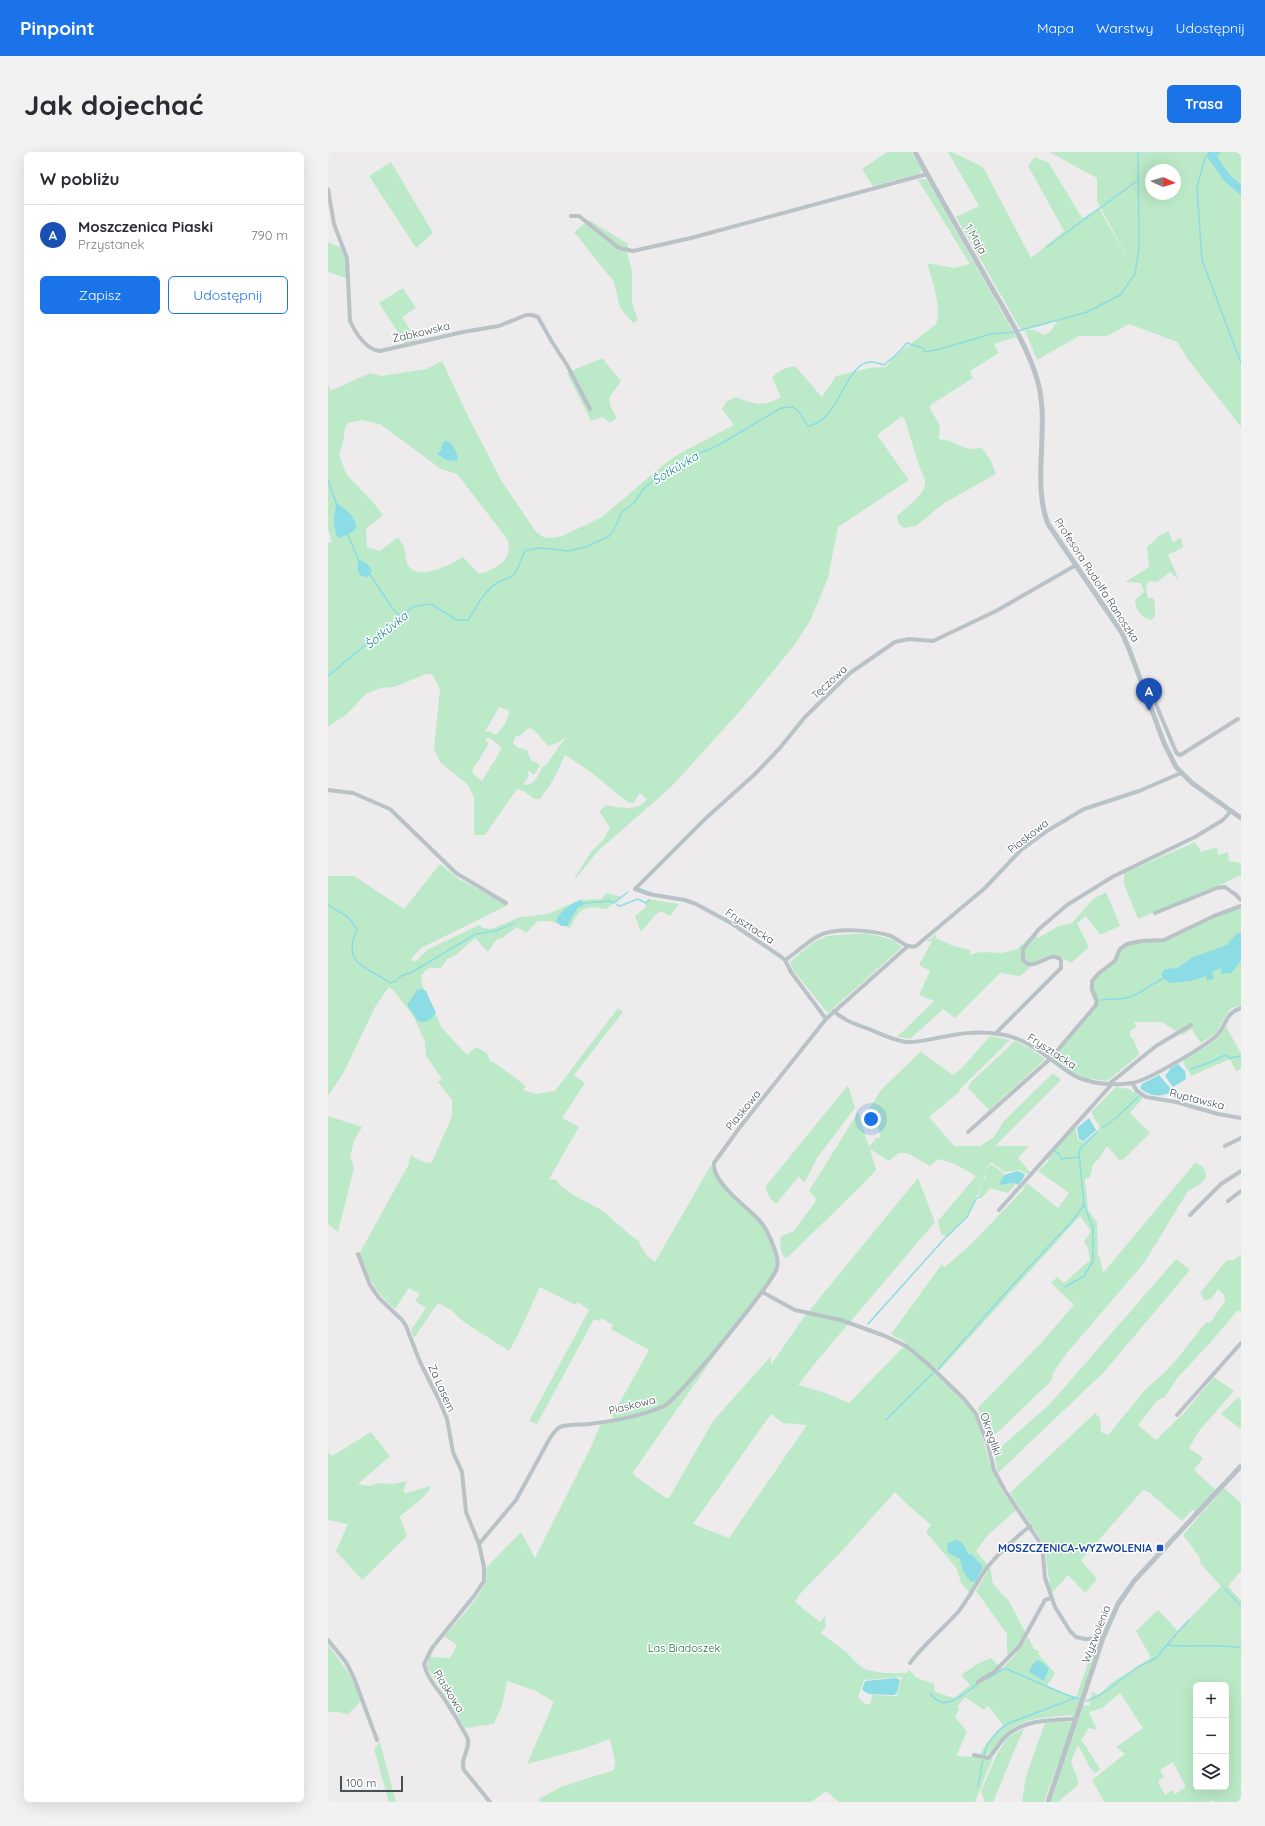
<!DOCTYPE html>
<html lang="pl">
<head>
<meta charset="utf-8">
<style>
  body { margin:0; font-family:Quicksand,sans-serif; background:#f2f2f3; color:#2b2b33 }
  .controls { position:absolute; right:12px; bottom:12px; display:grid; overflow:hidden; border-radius:6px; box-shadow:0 4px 16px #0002 }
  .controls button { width:36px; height:36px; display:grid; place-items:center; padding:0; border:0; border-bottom:1px solid #e1e1e2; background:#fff; color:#2b2b33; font:20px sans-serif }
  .compass { position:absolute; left:817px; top:12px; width:36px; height:36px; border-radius:50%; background:#fff; box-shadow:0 4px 16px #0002; rotate:94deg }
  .scale { position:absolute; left:12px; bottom:10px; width:63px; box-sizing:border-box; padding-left:4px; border:2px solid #455157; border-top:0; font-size:11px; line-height:14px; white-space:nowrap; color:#455157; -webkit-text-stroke:3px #fff; paint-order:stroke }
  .you { position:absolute; left:543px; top:967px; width:14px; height:14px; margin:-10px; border:3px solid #fff; border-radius:50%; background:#1a73e8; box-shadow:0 0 0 6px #1a73e833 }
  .badge { display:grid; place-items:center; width:26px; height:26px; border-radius:50%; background:#1a73e8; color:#fff; font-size:13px; font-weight:700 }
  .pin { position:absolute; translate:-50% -33px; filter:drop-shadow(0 1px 2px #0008) }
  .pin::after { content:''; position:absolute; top:21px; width:14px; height:12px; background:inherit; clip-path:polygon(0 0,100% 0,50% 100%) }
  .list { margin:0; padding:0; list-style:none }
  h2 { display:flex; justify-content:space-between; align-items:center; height:52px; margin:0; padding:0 16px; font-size:17px }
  h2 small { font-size:13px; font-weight:400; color:#7c7c81 }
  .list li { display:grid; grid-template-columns:26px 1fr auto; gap:12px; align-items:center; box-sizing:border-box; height:60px; padding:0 16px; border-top:1px solid #e1e1e2 }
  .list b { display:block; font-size:15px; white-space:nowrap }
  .list p { margin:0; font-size:13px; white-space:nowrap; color:#7c7c81 }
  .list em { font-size:13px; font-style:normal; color:#7c7c81 }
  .actions { display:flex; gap:8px; padding:12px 16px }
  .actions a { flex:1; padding:9px 0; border:1px solid #1a73e8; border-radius:6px; text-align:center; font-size:14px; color:#1a73e8 }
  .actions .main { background:#1a73e8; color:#fff }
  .icon { flex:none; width:22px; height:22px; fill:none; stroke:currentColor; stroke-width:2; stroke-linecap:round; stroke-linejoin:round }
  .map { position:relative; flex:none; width:913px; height:1650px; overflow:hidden; border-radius:6px }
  header { display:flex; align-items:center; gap:24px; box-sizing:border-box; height:56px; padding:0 20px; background:#1a73e8; color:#fff }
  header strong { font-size:19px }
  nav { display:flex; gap:22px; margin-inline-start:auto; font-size:14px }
  .intro { display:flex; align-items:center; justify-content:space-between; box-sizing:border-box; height:96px; padding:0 24px }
  h1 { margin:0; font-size:28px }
  .button { padding:10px 18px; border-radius:6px; background:#1a73e8; color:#fff; font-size:14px; font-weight:700 }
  main { display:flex; gap:24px; padding:0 24px }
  aside { flex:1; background:#fff; border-radius:6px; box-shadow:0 4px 16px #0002 }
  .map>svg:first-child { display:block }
</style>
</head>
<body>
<header>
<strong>Pinpoint</strong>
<nav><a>Mapa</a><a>Warstwy</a><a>Udostępnij</a></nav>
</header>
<div class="intro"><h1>Jak dojechać</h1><a class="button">Trasa</a></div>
<main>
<aside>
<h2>W pobliżu<small></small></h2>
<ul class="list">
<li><span class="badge" style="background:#1a4fb4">A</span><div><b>Moszczenica Piaski</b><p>Przystanek</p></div><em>790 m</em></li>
</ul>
<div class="actions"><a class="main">Zapisz</a><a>Udostępnij</a></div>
</aside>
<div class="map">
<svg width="913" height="1650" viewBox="0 0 913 1650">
  <rect width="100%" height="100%" fill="#eeebec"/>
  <g fill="#bceac8" fill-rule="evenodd">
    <path d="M559,0H583L594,18L591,22L545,34L534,17Z"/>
    <path d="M620,0H624L655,15L703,106L736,79L700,14L707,5L721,11L754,66L771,56L805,116L769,49V26L721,0H913V275L859,206L849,190L801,172L779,184H751L709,208L697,178H706L717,183L723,179L729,169L741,165L693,178L628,65L651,54ZM823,18H847V42H823Z"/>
    <path d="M63,10L105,81L88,96L41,24Z"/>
    <path d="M595,27L599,28L688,185L666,192L671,201L642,219L645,226L601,254L612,274L611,287L622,289L640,297L654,296L663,309L668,322L616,351L588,374L576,376L571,372L569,364L587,348L595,339L597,332V327L591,314L577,268L574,264L549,283L581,328L510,375L500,426L482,469L465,495L412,559L343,635L270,699L247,727V725L263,700L275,688L282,676L271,659L278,653C291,655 309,661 319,647L312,641L305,651H301L260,618L237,603L225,628L212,647H206L196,639L189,637L157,683H146V645L140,633L112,610L106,597L112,537L104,522H98L66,535L53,536L38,542L19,562L0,575V391L4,390L0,377V232L2,239L42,221L53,224L98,217L114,209L141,266L173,328L208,380L215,385L223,386L234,384L274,365L340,309L356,299L406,273L394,257L398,250L407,245C427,252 434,256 453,245L444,226C448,220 461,213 468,215L494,245L508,224L541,216L558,215L567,204L608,172C614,155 604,128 599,111L626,116L642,112L590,28ZM34,268L52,272L113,317L129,322L180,388C181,393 181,398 179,404C175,412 159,422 150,421L135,405C123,412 88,432 79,411C77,406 78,400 76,395C74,392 72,388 70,385L52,399L39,395L38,377L55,363L44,349L19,323L14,311L11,301L15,291L17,276L20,271ZM118,289C127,291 128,300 129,309L118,308L109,302ZM9,351L22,361L7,377L6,360ZM171,555L182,559L177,572L168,583L161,579L157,580ZM201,576L206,578L220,594L231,590L236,586H237L218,613L215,614L208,627H207C204,632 201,634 195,632L201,624L199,618L206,623L212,613L203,608L199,598L189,595L185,591L187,585L193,583ZM159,586H162L174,596L154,629L147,624L144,619L161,591L157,588Z"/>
    <path d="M261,68L300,92L299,100L304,119V151L310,168L305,171L292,156L286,130L246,80Z"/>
    <path d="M0,90L14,96L18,106V126L0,120Z"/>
    <path d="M75,136L88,156L74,165L89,188L77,191L51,151Z"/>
    <path d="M274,206L293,229L281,246L283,256L289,266L282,271L275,265L263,269L239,221Z"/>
    <path d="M840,379L845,390L853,386L855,395L840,403L851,428L842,420L829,430L820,429L818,438L820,446H825L827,451V464L823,468C814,466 807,457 807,448L816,440L813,431L797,430L821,415L819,395L829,386V385Z"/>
    <path d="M867,690L873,700L889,695L890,703L900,700L901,709L913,711V725L910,724L897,731L810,767L796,732V721Z"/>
    <path d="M112,712L131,727L180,753L93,796L83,807L87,810L99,798L151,773L155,776L163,777L192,765L220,762L251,748L274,747L278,741L294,745L278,757C255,753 252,756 242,776L222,769H210L198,781L189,775L174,786L168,788L160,800L147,786L128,803L119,807L113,816H101L97,819L94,823L93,831L101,847L103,859L109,864L113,875L139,903L148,895L159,901L162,909L167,911L198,934L195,938L208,942L227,939L290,856L295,860L246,923L257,931L234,966L251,975L221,1027L228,1028C239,1044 260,1048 276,1060C288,1070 299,1081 312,1090L311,1091L319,1104L327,1110L383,1013L414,1053L432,1069L445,1093L450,1111L444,1125L432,1139L305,1320L307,1324L338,1346H341L385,1269L443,1204V1213L476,1165L590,1026L607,1070L488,1210L470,1233L498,1241L521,1251L579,1191L563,1182L614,1112L616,1116L642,1093L696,1037L695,1036L699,1031L730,1056L741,1041L710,1019L721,1009L719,1006L747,975L750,988L756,990L772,976L763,960L788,935L801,937L815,946L802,961L822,981L796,1007L791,1008L779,994L770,1008L765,1012L762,1025L757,1027L760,1058L769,1070L770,1105H772L775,1121L867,1011C876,1014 878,1017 878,1026L871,1033L860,1039L816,1111L739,1201L726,1219L723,1229L669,1281L660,1282L650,1256L713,1191L746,1153L723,1131L729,1125L736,1131L762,1108L760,1096L756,1090L763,1079L752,1064L611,1219L604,1213V1219L648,1262L661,1309L673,1337L688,1358L659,1384L648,1399L660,1413L643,1443L633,1431L629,1417L598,1380L603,1373L579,1352L567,1340L511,1402L471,1443L467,1450L492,1470L497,1464L498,1475L493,1481L517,1499L531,1513L539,1518L555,1521H578L581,1518L589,1526L606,1532L607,1540L626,1546L642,1533L633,1523L649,1512L663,1506L674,1517L688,1502L700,1485L706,1497L712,1500L710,1502L727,1521L719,1534L748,1546L766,1493L763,1490H771L746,1566L742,1563C723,1566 701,1564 684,1577C672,1586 671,1599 655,1604L652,1602L658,1592L675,1573L660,1554L656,1558L637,1545L629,1555L631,1558L627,1565L639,1580L628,1604L665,1606L647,1650H511L498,1639L483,1650H211L212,1646L235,1634L286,1618L287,1609L282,1587L255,1597L199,1612L226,1550L208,1539L179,1529L174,1553L166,1572L137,1576L99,1515L101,1505L122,1506L129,1493L116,1484C131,1468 149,1449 158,1429C159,1425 158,1420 158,1416L193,1380L207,1406L264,1293L272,1273L287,1269L284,1264L321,1198L283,1177L285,1173L273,1166L271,1169L266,1167L209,1272L201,1269L261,1158L250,1150L248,1153L212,1135L191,1181L181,1199L136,1170L123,1158L110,1151L86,1186L83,1178L98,1156L87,1149L92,1142L81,1136L67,1157C47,1140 40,1125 31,1102L82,1010L80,1009L84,1002L85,1005L98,1011L104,1010L124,964V948L110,930L114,927L98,904L97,890L86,865L66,839L61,835L47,855L16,920L0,944V724H26L76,757ZM443,1262L455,1271L479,1273L401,1386L365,1372ZM575,1525L573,1527L569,1544L544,1543L543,1551L538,1553L530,1545L536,1528Z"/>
    <path d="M778,740L792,774L772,783L758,764L749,771L761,795L743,811C738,808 732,804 726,803C714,802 701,817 692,824L672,821L627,866L615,857L582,887L569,885L606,849L591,843L602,819L591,813L604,789L598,790L608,782V786L623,793L642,798V803C655,798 659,801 672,801C678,801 682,798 688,798L706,781L710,786L731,774L744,771L765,747Z"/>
    <path d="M320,747L351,752L342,764L333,759L328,762L313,780L307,764L318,755L317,752Z"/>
    <path d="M913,756V853L902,857L888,881L873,891L864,877L854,883L834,870H806L809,875L802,879V884L805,887L811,901V903L779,929L757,926L744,920L724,906L767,852L761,837L763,828L785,808L790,797L809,788L817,787L828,790H834L881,768Z"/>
    <path d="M538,781L565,788L574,795L500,861L465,818L462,810L486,790L499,784Z"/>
    <path d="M898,874L913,902V917L908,919L902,907L863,924L854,908C871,899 889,891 898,874Z"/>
    <path d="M662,884L682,888L634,935L630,941L601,965L626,994H652L665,986L676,969L725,921L733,928L667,994H701L690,1006L702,1020L700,1022L691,1018L677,1020L663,1010L654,1021L657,1026L655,1031L658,1025L654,1021L663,1012L675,1020L676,1023L672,1033L686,1031L687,1033L680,1041L662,1036L653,1047L650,1043L654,1032L640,1063L620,1085L613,1082L610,1069L648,1024L627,1012L610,1007L602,1014L579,1001H571L561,1009L542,997L548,1018L534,1033L461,1104L457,1106C451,1099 452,1092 453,1084L466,1079L487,1050L488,1046L481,1039L530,960L541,995L548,986L553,985L548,971L540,979L538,962L553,938L594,898L593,900L625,923L634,916Z"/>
    <path d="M687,889L703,897L717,907L661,958L640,936L642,931Z"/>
    <path d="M520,933L527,956L489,1006L477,1030L473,1028L471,1024L448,1052C442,1047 438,1041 438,1034Z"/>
    <path d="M0,964L34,975L26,989L22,1005L26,1016L10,1080L0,1072Z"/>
    <path d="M913,1102V1160L910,1158L882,1191L850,1225L837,1245L830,1248L810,1273L828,1288L856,1261L886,1225L906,1239L871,1279L861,1296L875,1306L866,1318L888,1338L868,1360L864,1358L854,1369L822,1341L815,1338L753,1408L769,1427L757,1441L740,1423L723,1442L716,1392L682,1341L767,1261L772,1266L773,1280L780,1283L818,1237L836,1221L849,1207L878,1170L882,1171L897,1149L896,1143L890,1137L884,1146L877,1149L872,1141L899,1108H906Z"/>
    <path d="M848,1107L862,1118L776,1220L670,1321L666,1301L721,1253Z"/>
    <path d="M910,1245L913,1247V1277L893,1262Z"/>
    <path d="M43,1280L62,1304L30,1332L41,1334L51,1331L64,1332L79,1329L75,1340L79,1341L103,1334C102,1342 79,1358 72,1365L79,1384L34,1428L8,1399L20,1372L0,1368V1300L4,1304Z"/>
    <path d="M896,1336L913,1351V1419L900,1434L913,1449V1650H886L884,1648L881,1650H776L764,1628L797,1602L788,1595L815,1576L792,1541L774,1556L761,1560L769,1578L760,1576L757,1583L753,1587L772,1617L767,1621L762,1616L750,1593L743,1610L750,1628V1633L730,1650H723L754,1553L761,1554L764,1540L771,1543L783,1531L823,1506L808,1479L830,1458L850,1479L893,1434L871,1410L873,1407L855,1383ZM868,1533H898V1635H868ZM845,1610L858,1635L847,1642L844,1638L837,1643L830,1629L836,1625L832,1618Z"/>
    <path d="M662,1415L665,1432L681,1449L698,1482L686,1500L681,1504L679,1501V1482L648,1439Z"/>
    <path d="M0,1492L23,1525L33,1549L20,1562L9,1560H0Z"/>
    <path d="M726,1570H745L716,1650H694L698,1624L717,1571Z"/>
    <path d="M696,1576L665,1650H657L653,1639L669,1602L679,1586Z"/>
    <path d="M52,1590L68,1650H61L46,1597Z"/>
  </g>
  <g fill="#8bdce4">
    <path d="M118,289L122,290C126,296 131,302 129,309L118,308L109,302L113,297L115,290Z"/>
    <path d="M9,351L22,361L29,374L26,379L12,386L9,384C5,372 5,362 9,351Z"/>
    <path d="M31,408C37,410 42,413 44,419L39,425C29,425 28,416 31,408Z"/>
    <path d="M254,748L255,754L250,755L239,774H233L228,769C233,758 242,752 254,748Z"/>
    <path d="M911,781H913V809L903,821L892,822L894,816L884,820L886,827L879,828L878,824L863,829L841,831L833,823L837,817L849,816L865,805L899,793L906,784Z"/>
    <path d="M94,837L98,839L108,861C103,868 99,872 90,869L79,853L89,838Z"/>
    <path d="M850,912L857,919L858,927L845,935L837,924L843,916Z"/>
    <path d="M831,923L843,937V940C832,946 821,944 812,936L814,932Z"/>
    <path d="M761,966L768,978L756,989L751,987L749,976Z"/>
    <path d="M689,1019L697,1022L696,1025L690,1033L686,1031L671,1033L676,1023Z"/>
    <path d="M627,1388C635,1389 637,1395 640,1402H643L655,1414L648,1429L643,1430L635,1419L632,1407L619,1400L620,1391Z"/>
    <path d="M710,1508L721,1516L716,1529L701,1520L704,1513Z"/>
    <path d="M568,1526L572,1528L569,1541L566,1543L541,1542L534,1538L537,1529Z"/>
  </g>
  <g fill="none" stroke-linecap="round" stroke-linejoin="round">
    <g stroke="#8bdce4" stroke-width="1.5">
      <path d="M883,3L877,5L869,36L874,108L913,211"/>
      <path d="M719,95L810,28"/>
      <path d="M690,179L759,160L792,143L807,122L811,96L810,0"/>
      <path d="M0,328L9,353"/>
      <path d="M19,381L31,409"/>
      <path d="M41,421L65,457L72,464"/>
      <path d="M0,524L72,464L87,454L103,452L129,468H140C148,456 156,439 169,431C174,428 181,427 185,423C192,416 192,406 198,398L214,396L240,399L258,395L280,385L285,380L294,360L306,351L317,335L341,317L364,304L389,294L453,256L465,255L472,261L479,274C513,270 516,209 544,210C548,210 552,212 556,213L569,202L579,191L595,196L597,200L612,197L663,182L686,180"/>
      <path d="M310,736L323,741"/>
      <path d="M255,751L282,749L286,751L300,740"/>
      <path d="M0,753L20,765L29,777C13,813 39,814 62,831L68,829L73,824L84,820L148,782L167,779L187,771"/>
      <path d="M289,753L292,754L310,747L318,751L321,748"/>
      <path d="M773,848C784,846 796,849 807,843C817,838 825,831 836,826"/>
      <path d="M863,917L881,911L897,903L902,906L913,904"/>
      <path d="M774,976L788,966L811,944"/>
      <path d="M726,999L730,1001L733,1007L751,1005"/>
      <path d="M737,1135L756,1124L765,1109V1076L756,1053L751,1001L752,997L769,980"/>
      <path d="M540,1172L618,1085L639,1065L648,1047L651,1045"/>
      <path d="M610,1217L681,1137L746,1067L756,1053"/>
      <path d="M558,1268L605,1221"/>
      <path d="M897,1437L913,1454"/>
      <path d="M839,1493C863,1496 889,1491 913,1496"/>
      <path d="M659,1527L675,1517H679L734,1541L751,1547"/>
      <path d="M602,1541C617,1563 635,1541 650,1532"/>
      <path d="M758,1549C776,1544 794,1526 810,1515C814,1512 827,1508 829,1505C839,1493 849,1480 861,1468"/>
      <path d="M656,1603C658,1590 671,1577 681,1571L747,1546"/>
      <path d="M650,1634C653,1626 652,1617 655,1609"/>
    </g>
    <path stroke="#8bdce4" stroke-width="8" d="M888,0L883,3L899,26L913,38"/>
    <g stroke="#b8c2c7" stroke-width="4">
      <path d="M0,37L6,72L19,106L22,169C27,180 38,198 52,199L135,180L171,174L198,163H204L210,165L224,190L239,213L262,257"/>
      <path d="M243,64H251L291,96L305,99L363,86L599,22"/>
      <path d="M818,541L822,538L848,600L851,603L854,602L910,567"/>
      <path d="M0,638L25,641L62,657L128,721L178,751"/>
      <path d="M906,741L913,748"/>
      <path d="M827,761L889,736L897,735L905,741"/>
      <path d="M457,808C468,801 478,791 490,784C507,775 545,778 563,784C571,788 579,797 588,794L657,736L693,698L719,679L756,657L811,639L853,621"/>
      <path d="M506,859C516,869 528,872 541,877C553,882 565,888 578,890C592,891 606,886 620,884C639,880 658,879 677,883C703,889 721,907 742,921C758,932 785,934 804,931C819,929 880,893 890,882C900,871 896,862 913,856"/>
      <path d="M498,867L463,820L457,808L452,804L403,771L368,752L357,748L320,742L307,737L377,667L427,622L451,597L477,565L522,521L567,490L581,487L605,489L668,459L748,413"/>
      <path d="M667,882L733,816V808C722,798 712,815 700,812L695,808V797L711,777L739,753L786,724L867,685L895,668L903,659"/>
      <path d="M804,931L809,939L818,945L848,950L890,962L913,966"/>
      <path d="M781,932L828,894L863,873"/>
      <path d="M640,980L722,907L768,853L769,849L764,837V829L771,821L787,809L792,797L799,792L813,789L836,788L886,764L913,754"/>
      <path d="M897,994L913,986"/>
      <path d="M900,1049L913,1039"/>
      <path d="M671,1058L784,932"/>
      <path d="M862,1063L893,1032L913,1019"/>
      <path d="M30,1102L42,1133L51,1146L74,1168L78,1174L92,1210L111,1248L119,1267L125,1300L134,1320L138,1360L151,1392"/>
      <path d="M434,1140L467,1158L513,1168L557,1184L578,1194L600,1212L637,1248L648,1262L660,1293L666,1318L676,1337L711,1389L715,1403L717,1426L727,1455L742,1479L748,1485L757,1487L775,1486"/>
      <path d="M849,1263L913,1191"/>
      <path d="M0,1488L18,1510L26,1526L49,1588"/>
      <path d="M582,1511C596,1492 614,1478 630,1460C641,1447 648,1431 658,1417C671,1400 686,1387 702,1374"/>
      <path d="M650,1530L666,1520L691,1495L717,1448L723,1446"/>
      <path d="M646,1603L660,1606C667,1600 671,1591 677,1585C696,1567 724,1568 748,1567"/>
      <path d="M162,1650L136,1618C131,1607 144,1596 139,1585C132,1572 123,1557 115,1545C107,1534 99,1525 96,1512L104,1496L146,1444L156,1429V1415L151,1392L188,1348L222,1286C225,1282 228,1277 232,1275C241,1272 253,1273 262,1272C286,1269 314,1264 336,1254C349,1248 445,1131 449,1116C451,1108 448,1100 445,1093C442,1085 438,1076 432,1069C420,1055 384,1032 386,1011L412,975L498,867L580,794"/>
    </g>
    <g stroke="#b8c2c7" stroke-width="5">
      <path d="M587,0C612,46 639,92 665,138C681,166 700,196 709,227C723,272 703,329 720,372L794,481L801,497L836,591L848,615L864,631L913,666"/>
      <path d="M720,1650L775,1486L790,1452L806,1429L913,1314"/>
    </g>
  </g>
  <rect fill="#1a4fb4" stroke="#fff" stroke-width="1.5" x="828" y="1392" width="8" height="8" rx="2"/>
  <g text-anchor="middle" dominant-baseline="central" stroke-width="3" stroke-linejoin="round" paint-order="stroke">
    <g font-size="11" fill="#455157" stroke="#fff">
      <text transform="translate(648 87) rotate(60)">1 Maja</text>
      <text transform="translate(93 180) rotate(-13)">Żabkowska</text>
      <text transform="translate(769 428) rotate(57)">Profesora Rudolfa Ranoszka</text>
      <text transform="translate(501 530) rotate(-43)">Tęczowa</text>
      <text transform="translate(700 684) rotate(-38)">Piaskowa</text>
      <text transform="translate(422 774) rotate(33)">Frysztacka</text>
      <text transform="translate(724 899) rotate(33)">Frysztacka</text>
      <text transform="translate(869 947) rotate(14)">Ruptawska</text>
      <text transform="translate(415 958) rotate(-51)">Piaskowa</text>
      <text transform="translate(114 1236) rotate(66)">Za Lasem</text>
      <text transform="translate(304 1253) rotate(-14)">Piaskowa</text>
      <text transform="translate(663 1282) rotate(71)">Okręgliki</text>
      <text transform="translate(768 1482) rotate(-69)">Wyzwolenia</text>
      <text transform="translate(121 1539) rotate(58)">Piaskowa</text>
    </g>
    <g font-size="11" font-weight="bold" fill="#164399" stroke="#fff" text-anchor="end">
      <text x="824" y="1396">MOSZCZENICA-WYZWOLENIA</text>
    </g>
    <g font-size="11" fill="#1c723e" stroke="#fff">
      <text x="356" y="1496">Las Biadoszek</text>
    </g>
    <g font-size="12" font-style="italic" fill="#16818c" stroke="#fff">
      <text transform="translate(347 316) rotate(-31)">Šotkůvka</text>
      <text transform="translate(58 478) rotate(-39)">Šotkůvka</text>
    </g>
  </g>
</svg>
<div class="controls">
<button>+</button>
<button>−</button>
<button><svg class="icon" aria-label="layers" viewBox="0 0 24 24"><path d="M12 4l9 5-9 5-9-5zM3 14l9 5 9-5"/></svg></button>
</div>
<svg class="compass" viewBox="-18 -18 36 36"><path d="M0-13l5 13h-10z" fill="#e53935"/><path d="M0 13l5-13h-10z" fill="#7c7c81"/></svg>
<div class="scale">100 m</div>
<div class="you"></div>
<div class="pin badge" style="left:821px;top:559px;background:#1a4fb4">A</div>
</div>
</main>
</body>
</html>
